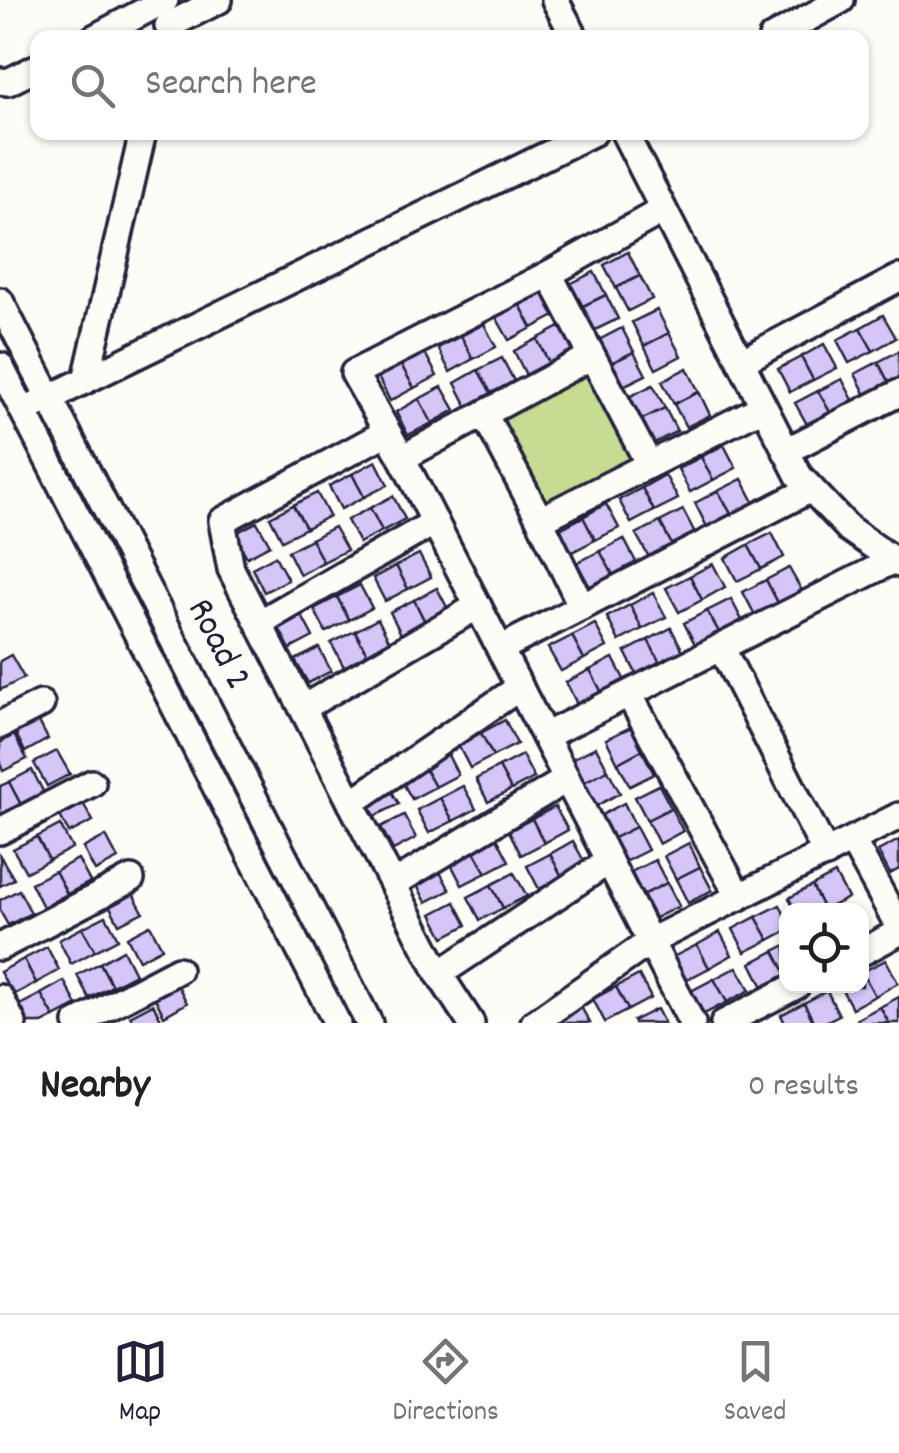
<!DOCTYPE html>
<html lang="en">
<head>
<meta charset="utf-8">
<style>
  body { margin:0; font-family:Dekko,sans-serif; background:#f2f2f2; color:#202124 }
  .controls { position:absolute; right:30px; bottom:30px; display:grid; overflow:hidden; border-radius:20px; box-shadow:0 2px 8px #0004 }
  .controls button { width:90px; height:90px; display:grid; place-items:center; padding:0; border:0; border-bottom:2px solid #e0e0e0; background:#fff; color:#202124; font:50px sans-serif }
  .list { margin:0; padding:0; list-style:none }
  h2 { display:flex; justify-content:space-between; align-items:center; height:130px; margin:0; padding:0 40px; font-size:42px }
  h2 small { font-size:32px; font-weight:400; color:#757577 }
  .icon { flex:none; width:55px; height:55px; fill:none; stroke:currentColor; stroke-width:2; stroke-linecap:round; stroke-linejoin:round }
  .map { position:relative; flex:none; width:899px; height:1023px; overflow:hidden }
  .search { position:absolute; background:#fff; box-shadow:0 2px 8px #0004; left:30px; right:30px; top:30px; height:110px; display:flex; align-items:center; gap:25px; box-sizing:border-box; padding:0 35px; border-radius:20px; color:#757577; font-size:38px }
  .sheet { height:290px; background:#fff }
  nav { display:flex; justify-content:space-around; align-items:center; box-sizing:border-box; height:140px; border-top:2px solid #e0e0e0; background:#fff; font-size:28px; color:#757577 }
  nav a { display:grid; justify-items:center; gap:5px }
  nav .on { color:#22223b }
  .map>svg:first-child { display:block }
</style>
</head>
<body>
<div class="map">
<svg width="899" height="1023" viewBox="0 0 899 1023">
  <rect width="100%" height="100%" fill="#fdfcf7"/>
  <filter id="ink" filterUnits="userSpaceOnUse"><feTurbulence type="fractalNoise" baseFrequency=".01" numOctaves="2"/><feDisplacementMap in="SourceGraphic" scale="20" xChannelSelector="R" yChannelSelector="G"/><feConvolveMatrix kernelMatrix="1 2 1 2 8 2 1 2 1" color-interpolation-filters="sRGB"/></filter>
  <g filter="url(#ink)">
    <path fill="#c5dc92" stroke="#747f66" stroke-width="2.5" d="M587,373L632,457L547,502L503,418Z"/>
    <g fill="#d6c6f7" stroke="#22223b" stroke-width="2.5">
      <path d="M628,252L640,276L616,288L604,265Z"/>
      <path d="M594,272L606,295L581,307L570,284Z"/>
      <path d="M640,276L652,299L628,311L616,288Z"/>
      <path d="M543,293L555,316L532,328L520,305Z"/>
      <path d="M606,295L618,319L593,331L581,307Z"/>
      <path d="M520,305L532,328L509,340L496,317Z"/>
      <path d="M657,310L669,333L644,346L632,322Z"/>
      <path d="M883,315L896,338L873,351L860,328Z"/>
      <path d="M484,324L496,347L473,359L461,336Z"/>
      <path d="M560,327L573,350L549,363L537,339Z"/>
      <path d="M622,328L634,352L609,364L597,341Z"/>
      <path d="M860,328L873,351L849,363L837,340Z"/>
      <path d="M669,333L681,356L656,369L644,346Z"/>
      <path d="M461,336L473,359L450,372L438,348Z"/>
      <path d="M537,339L549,363L526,375L514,351Z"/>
      <path d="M824,344L837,368L813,380L801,357Z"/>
      <path d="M899,351V380L890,385L878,362Z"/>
      <path d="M634,352L646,375L621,387L609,364Z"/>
      <path d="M425,353L437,376L414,388L401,365Z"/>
      <path d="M801,357L813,380L790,392L778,369Z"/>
      <path d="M502,358L514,381L491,393L478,370Z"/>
      <path d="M878,362L890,385L867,397L855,374Z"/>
      <path d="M401,365L414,388L390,401L378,377Z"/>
      <path d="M687,368L699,392L674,404L662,381Z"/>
      <path d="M478,370L491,393L467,406L455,383Z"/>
      <path d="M842,379L854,402L831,414L818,391Z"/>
      <path d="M653,385L665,408L641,420L629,397Z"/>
      <path d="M442,387L455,410L432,423L419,399Z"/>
      <path d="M818,391L831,414L808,426L795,403Z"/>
      <path d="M699,392L710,415L686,427L674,404Z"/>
      <path d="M419,399L432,423L408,435L396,412Z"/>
      <path d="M665,408L677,431L652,444L641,420Z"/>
      <path d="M724,445L736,468L713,480L701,457Z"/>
      <path d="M701,457L713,480L690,492L678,469Z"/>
      <path d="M376,461L388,485L364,497L352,474Z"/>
      <path d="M352,474L364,497L341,509L329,486Z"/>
      <path d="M665,475L678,499L654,511L642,488Z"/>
      <path d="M742,479L754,502L731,514L718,491Z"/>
      <path d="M642,488L654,511L631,523L619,500Z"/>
      <path d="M718,491L731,514L707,527L695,503Z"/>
      <path d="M317,493L329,516L306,528L293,505Z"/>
      <path d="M393,496L405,519L382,531L370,508Z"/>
      <path d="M606,504L619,528L595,540L583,517Z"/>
      <path d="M293,505L306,528L282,540L270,517Z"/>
      <path d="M370,508L382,531L359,543L347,520Z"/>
      <path d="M683,510L695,533L672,545L660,522Z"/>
      <path d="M583,517L595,540L572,552L560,529Z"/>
      <path d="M257,522L270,545L247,557L234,534Z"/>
      <path d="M660,522L672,545L649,557L636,534Z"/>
      <path d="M334,527L347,550L323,562L311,539Z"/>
      <path d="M772,533L784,557L761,569L748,545Z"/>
      <path d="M311,539L323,562L300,575L288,551Z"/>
      <path d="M624,539L636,562L613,575L600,551Z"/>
      <path d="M748,545L761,569L737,581L725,558Z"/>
      <path d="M600,551L613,575L590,587L577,563Z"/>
      <path d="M419,554L431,577L408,589L396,566Z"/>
      <path d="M275,556L288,580L264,592L252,568Z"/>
      <path d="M713,564L725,587L702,600L690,576Z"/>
      <path d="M396,566L408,589L385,601L373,578Z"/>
      <path d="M789,568L802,591L778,603L766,580Z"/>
      <path d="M690,576L702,600L679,612L666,588Z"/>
      <path d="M766,580L778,603L755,615L743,592Z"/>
      <path d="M360,585L372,608L349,620L337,597Z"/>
      <path d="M437,588L449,611L426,624L414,600Z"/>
      <path d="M653,593L666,617L642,629L630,605Z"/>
      <path d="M337,597L349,620L326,632L314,609Z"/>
      <path d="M731,599L743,622L720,634L707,611Z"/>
      <path d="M414,600L426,624L402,636L390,612Z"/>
      <path d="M630,605L642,629L619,641L607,617Z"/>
      <path d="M707,611L720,634L696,646L684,623Z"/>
      <path d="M301,614L313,637L290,649L278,626Z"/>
      <path d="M378,619L390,642L367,654L355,631Z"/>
      <path d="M595,624L607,647L584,659L572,636Z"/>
      <path d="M671,628L683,651L660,663L648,640Z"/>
      <path d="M355,631L367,654L344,667L331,643Z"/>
      <path d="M572,636L584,659L561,671L548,648Z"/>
      <path d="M648,640L660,663L637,675L625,652Z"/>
      <path d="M319,648L331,671L308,683L295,660Z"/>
      <path d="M11,655L24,678L0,690V661Z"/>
      <path d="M613,658L625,681L602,693L590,670Z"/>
      <path d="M590,670L602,693L578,706L566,682Z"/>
      <path d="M36,716L48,739L25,752L13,728Z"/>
      <path d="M505,720L517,744L493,756L481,733Z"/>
      <path d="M631,727L642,750L618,763L606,739Z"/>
      <path d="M481,733L493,756L470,768L458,745Z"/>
      <path d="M14,735L27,759L3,771L0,764V743Z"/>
      <path d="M596,747L608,770L584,782L572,759Z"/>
      <path d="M642,750L654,774L630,786L618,763Z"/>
      <path d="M57,751L70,774L47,786L34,763Z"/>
      <path d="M446,751L458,775L435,787L422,764Z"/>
      <path d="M522,755L534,778L511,790L499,767Z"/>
      <path d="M422,764L435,787L412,799L399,776Z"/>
      <path d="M499,767L511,790L488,802L476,779Z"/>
      <path d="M32,770L44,793L21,805L9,782Z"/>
      <path d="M608,770L620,793L596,806L584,782Z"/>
      <path d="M386,781L399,804L375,816L363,793Z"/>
      <path d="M9,782L21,805L0,816V786Z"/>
      <path d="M659,785L671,808L647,820L635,797Z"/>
      <path d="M463,786L476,809L453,821L440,798Z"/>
      <path d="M80,798L93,821L69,833L57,810Z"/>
      <path d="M440,798L453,821L429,833L417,810Z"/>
      <path d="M624,803L636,827L612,839L600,816Z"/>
      <path d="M555,807L568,830L544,843L532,819Z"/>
      <path d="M671,808L683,831L659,844L647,820Z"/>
      <path d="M404,815L416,838L393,850L381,827Z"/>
      <path d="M532,819L544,843L521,855L509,831Z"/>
      <path d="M60,825L72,848L49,860L37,837Z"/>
      <path d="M636,827L648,850L624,862L612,839Z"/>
      <path d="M106,836L118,859L95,871L83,848Z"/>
      <path d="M37,837L49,860L26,872L13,849Z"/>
      <path d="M497,838L509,861L486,873L473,850Z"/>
      <path d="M899,840V869L890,874L878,851Z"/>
      <path d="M573,841L586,865L562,877L550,854Z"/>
      <path d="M689,843L700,867L676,879L664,856Z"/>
      <path d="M473,850L486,873L462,885L450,862Z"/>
      <path d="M550,854L562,877L539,889L527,866Z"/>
      <path d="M0,856L14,879L0,886Z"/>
      <path d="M78,859L90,882L67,894L55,871Z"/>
      <path d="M655,860L667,883L643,895L631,872Z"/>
      <path d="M437,867L450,890L426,902L414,879Z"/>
      <path d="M700,867L712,890L688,903L676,879Z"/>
      <path d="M55,871L67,894L43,907L31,883Z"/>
      <path d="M514,873L527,896L503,908L491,885Z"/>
      <path d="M835,874L848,898L824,910L812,886Z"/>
      <path d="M667,883L679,906L655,918L643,895Z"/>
      <path d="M491,885L503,908L480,920L468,897Z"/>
      <path d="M812,886L824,910L795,911L789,898Z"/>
      <path d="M130,888L143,912L119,924L107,901Z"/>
      <path d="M19,890L31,913L8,925L0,911V900Z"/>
      <path d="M455,902L467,925L444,937L432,914Z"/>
      <path d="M780,905L786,918V931L769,940L756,917Z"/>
      <path d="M106,916L118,939L95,951L82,928Z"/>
      <path d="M756,917L769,940L745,952L733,929Z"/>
      <path d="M150,925L162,948L139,960L127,937Z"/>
      <path d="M82,928L95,951L71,964L59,940Z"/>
      <path d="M720,932L732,955L709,968L697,945Z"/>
      <path d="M697,945L709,968L686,980L673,957Z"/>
      <path d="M786,945V974L774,951Z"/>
      <path d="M47,947L59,970L36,983L24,959Z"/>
      <path d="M123,950L135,974L112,986L100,963Z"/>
      <path d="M774,951L786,974L763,987L751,963Z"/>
      <path d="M24,959L36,983L13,995L0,972Z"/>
      <path d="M886,960L898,983L875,996L862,972Z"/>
      <path d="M100,963L112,986L89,998L77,975Z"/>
      <path d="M737,967L750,990L727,1002L714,979Z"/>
      <path d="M862,972L875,996L852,1008L840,986H862Z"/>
      <path d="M639,975L651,998L628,1010L616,987Z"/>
      <path d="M714,979L727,1002L704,1014L691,991Z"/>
      <path d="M175,980L187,1003L164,1016L152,992Z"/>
      <path d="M64,981L77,1005L54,1017L41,994Z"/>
      <path d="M616,987L628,1010L605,1022L593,999Z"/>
      <path d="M827,991L839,1015L823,1023H814L804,1003Z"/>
      <path d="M41,994L54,1017L42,1023H27L18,1006Z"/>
      <path d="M899,997V1023H889L880,1007Z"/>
      <path d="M804,1003L814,1023H785L781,1015Z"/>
      <path d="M153,1004L163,1023H134L130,1016Z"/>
      <path d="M580,1005L590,1023H560L557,1017Z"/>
      <path d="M880,1007L889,1023H859L857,1019Z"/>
      <path d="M657,1009L664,1023H634L633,1021Z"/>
    </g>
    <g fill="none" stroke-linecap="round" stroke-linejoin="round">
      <defs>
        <g id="minor">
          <path d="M555,0L575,38"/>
          <path d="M168,26L219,0"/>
          <path d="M94,38L165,0"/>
          <path d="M772,38L841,0"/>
          <path d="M0,81L8,82L38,67"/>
          <path d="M624,132L799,476L849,529L899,564"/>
          <path d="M663,210L549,274L354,373L402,458L692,1023"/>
          <path d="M549,274L649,464"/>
          <path d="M0,301L369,1023"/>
          <path d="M741,362L899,278"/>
          <path d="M0,366L337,1023"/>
          <path d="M86,380L143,132"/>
          <path d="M37,404L594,132"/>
          <path d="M484,414L540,520"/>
          <path d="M387,432L222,521L231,569L439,974L471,1023"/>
          <path d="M786,451L899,393"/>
          <path d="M402,458L592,356"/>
          <path d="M582,607L540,520L763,407"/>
          <path d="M259,623L435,522"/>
          <path d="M721,647L826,854"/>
          <path d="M500,649L811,489"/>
          <path d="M629,694L739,897"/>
          <path d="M303,708L478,606"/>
          <path d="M0,725L41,704"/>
          <path d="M545,736L894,560"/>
          <path d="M351,803L520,687"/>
          <path d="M0,831L92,783"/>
          <path d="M852,840L899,927"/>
          <path d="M393,884L567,779"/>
          <path d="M0,947L131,879"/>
          <path d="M862,952L899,932"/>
          <path d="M439,974L609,861"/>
          <path d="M0,998L13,1023"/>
          <path d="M77,1023L178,970"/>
          <path d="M534,1023L651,941L899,816"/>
          <path d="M724,1023L796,986"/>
        </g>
      </defs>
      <use href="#minor" stroke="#22223b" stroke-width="32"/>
      <use href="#minor" stroke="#fdfcf7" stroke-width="25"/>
    </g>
  </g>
  <g text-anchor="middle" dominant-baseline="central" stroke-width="8" stroke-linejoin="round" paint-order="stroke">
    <g font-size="38" fill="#22223b" stroke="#fdfcf7">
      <text transform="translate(217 645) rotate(63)">Road 2</text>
    </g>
  </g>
</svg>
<div class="controls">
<button><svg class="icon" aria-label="locate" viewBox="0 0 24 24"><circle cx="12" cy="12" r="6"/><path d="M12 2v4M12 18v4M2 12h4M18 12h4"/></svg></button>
</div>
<div class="search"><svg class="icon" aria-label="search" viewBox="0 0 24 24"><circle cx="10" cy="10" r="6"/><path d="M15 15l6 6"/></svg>Search here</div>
</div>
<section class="sheet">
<h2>Nearby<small>0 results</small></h2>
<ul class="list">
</ul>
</section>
<nav>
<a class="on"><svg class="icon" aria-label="map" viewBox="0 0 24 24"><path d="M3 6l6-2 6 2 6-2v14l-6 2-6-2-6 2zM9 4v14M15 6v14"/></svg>Map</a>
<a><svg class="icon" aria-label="directions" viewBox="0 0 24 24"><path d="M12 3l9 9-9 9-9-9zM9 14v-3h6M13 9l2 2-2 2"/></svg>Directions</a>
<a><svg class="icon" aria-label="saved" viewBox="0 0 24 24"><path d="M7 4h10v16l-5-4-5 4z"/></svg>Saved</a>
</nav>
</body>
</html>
